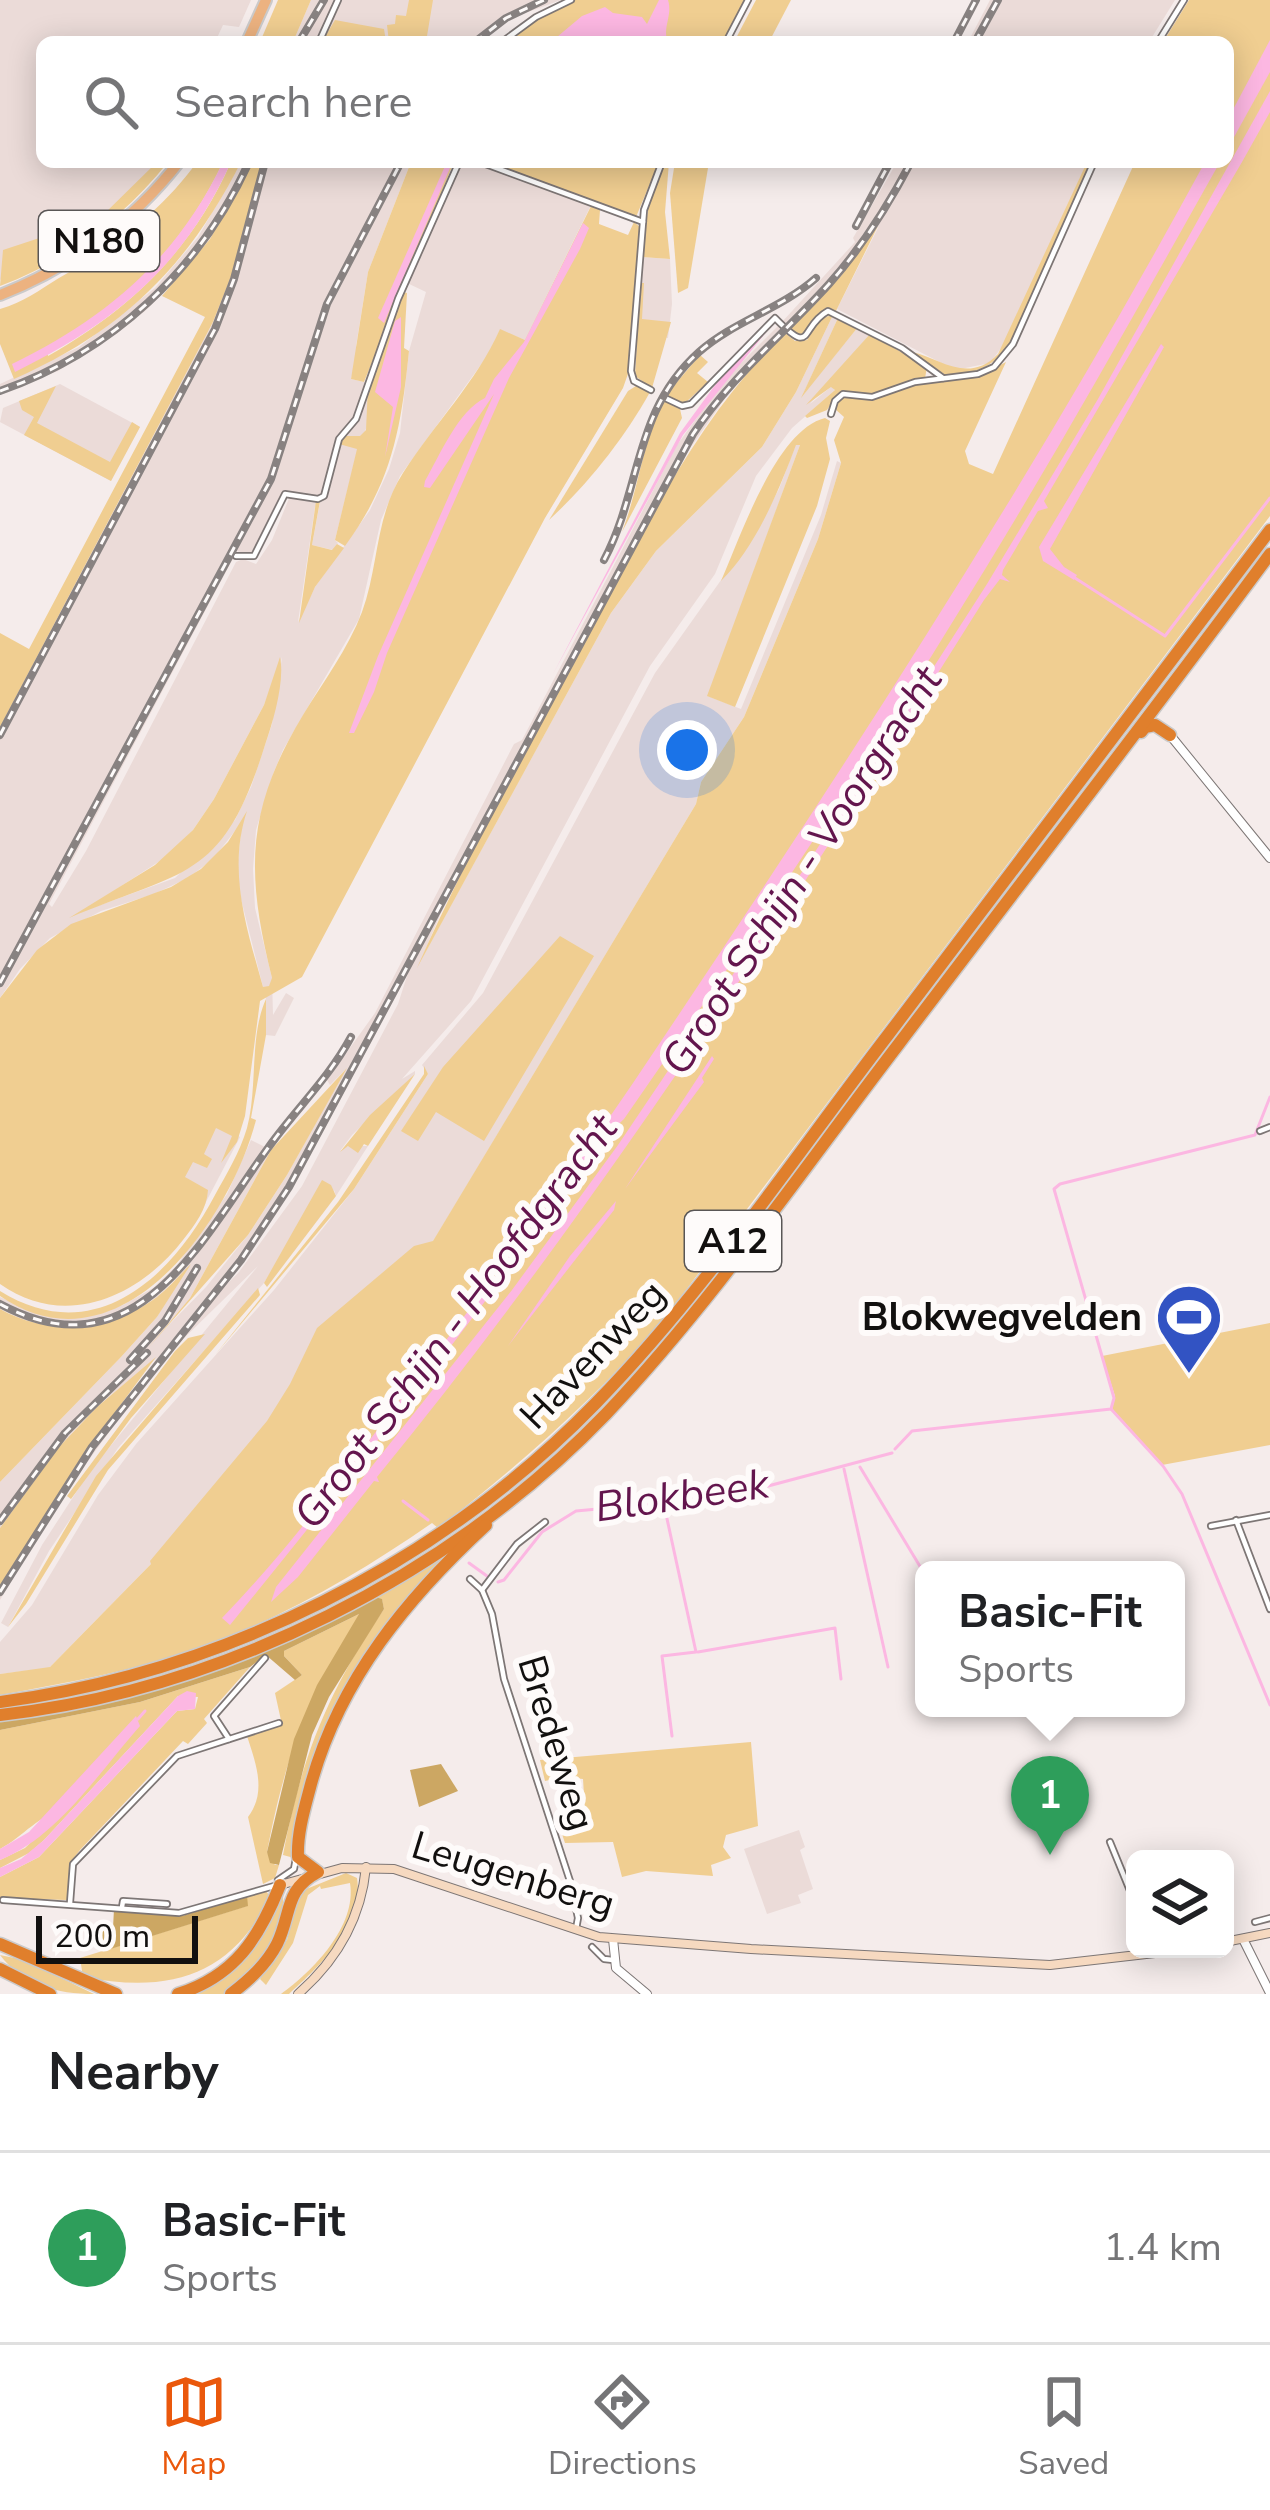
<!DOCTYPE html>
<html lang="en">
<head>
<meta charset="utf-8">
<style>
  body { margin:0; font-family:"Nunito Sans",sans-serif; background:#f6f6f6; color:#202124 }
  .controls { position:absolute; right:36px; bottom:36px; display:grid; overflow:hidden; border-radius:18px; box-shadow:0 6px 30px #0003 }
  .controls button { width:108px; height:108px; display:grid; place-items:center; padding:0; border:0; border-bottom:3px solid #e0e0e0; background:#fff; color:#202124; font:60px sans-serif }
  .scale { position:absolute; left:36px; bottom:30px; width:162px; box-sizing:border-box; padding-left:12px; border:6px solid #12100f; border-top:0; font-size:33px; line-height:42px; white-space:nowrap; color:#12100f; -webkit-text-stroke:9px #fefbfa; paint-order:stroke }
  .you { position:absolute; left:687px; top:750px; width:42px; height:42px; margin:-30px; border:9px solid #fff; border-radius:50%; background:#1a73e8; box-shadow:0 0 0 18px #1a73e833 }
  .badge { display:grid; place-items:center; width:78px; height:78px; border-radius:50%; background:#ea580c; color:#fff; font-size:39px; font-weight:700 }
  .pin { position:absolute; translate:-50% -99px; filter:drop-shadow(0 3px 6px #0008) }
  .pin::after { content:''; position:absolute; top:63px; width:42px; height:36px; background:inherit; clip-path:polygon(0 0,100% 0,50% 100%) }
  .popup { position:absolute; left:915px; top:1561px; width:270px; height:156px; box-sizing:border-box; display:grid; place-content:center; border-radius:18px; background:#fff; filter:drop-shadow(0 3px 9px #0005); font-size:39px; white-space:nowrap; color:#757577 }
  .popup b { font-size:45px; color:#202124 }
  .popup::after { content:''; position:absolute; left:50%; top:100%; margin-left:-24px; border:24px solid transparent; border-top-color:#fff }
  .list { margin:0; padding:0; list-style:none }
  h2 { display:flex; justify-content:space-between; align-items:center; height:156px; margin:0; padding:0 48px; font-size:51px }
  h2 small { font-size:39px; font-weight:400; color:#757577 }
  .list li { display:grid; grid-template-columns:78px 1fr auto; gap:36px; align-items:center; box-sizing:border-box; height:192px; padding:0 48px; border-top:3px solid #e0e0e0 }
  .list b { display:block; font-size:45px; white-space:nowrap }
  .list p { margin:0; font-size:39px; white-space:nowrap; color:#757577 }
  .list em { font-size:39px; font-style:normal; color:#757577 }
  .icon { flex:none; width:66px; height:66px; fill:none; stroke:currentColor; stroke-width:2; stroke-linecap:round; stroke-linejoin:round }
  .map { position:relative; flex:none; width:1270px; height:1994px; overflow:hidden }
  .search { position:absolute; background:#fff; box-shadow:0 6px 30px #0003; left:36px; right:36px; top:36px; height:132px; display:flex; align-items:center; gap:30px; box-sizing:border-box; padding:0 42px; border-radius:18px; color:#757577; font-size:45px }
  .sheet { height:348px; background:#fff }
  nav { display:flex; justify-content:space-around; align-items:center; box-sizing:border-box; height:168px; border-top:3px solid #e0e0e0; background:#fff; font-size:33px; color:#757577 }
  nav a { display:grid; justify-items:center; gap:6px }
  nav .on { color:#ea580c }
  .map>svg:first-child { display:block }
</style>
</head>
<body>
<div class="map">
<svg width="1270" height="1994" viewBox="0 0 1270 1994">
  <rect width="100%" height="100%" fill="#f5eceb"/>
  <g fill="#ebdbd8" fill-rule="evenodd">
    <path d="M0,0H251L239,27L223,25L215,42H42V162H161L112,214L0,280Z"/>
    <path d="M311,0H561L528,12L522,10L477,42H293Z"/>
    <path d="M990,0H1175L1149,42H968Z"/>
    <path d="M241,162H252L223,220L191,264L144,312L58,371L0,393V384L79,347L155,288L198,237Z"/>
    <path d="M264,162H411L368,272L356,346L359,349L351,379L369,383L368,424L358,448L335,540L338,543L333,550L312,545L320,502L315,507L298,622L315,587L370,510L389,469L400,433L409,351L426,292L407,283L460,162H488L593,201L525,340L500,330L488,355L400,476L381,520L359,619L283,750L273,774L256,830L253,869L255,908L272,978L273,1015L286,993L294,998L275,1036L266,1035V999L241,899L237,869L242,822L213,859L188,878L154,894L101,911L50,938L20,969L0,998V727L213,322L233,269ZM284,490L315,497L314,500L290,496L272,540L256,564L243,559L236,562L86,851L52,907L49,904L237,551L252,555ZM282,657L272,724L251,787L235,820L175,878L81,912L166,857L193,830L214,799L264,705Z"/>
    <path d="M897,162H1087L1007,340L990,363L955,370L837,309L879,226L805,314L789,329L782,322L855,242L853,238Z"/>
    <path d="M642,257L670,259L672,304L668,338L636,336Z"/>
    <path d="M833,315L838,318L803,394L858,327L870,334L810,404L832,386L835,390L792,428L756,476L715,574L650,666L471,1001L402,1079L415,1071V1074L352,1135L340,1151L348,1146H368L336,1196L334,1190L284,1250L264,1283L118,1448L49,1551L8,1627L1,1623L42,1545L90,1471L258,1266L179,1343L135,1396L60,1500L0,1600V1587L55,1497L157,1358L97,1406L59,1447L0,1528V1482L121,1357L157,1317L176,1279L156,1298L120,1318L71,1327L24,1320L0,1309V1297L38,1312L82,1316L123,1305L153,1288L177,1265L227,1194L251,1140L271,1150L190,1298L160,1334L206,1287L248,1235L287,1175L345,1070L330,1085L327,1080L375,1013L514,744L522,740L677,445L727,377L778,326L785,333L728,394L684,457L533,737L440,915L421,960L611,613L656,551L762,447L796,392ZM408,973L398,1004L302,1186L239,1272L227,1284L297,1180Z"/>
    <path d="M60,384L140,427L111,481L0,422L3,408Z"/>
    <path d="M796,444L800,445L708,696L741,709L821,515L837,461L841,463L818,539L744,717L701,782L696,804L422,1260L151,1564L49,1668L0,1674V1642L32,1605L98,1495L136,1444L274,1290L354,1189L428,1074L422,1065L483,993L655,673L758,528L779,489Z"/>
    <path d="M217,1124L240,1137L196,1221L177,1172Z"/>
    <path d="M799,1830L805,1847L800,1850L813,1889L798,1895L801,1903L767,1914L744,1849Z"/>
  </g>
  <g fill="#f0ce91">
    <path d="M278,0H311L293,42H260Z"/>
    <path d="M409,0H433L426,42H389L387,25L395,24L396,15L406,16Z"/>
    <path d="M575,0H745L723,42H505L537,18Z"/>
    <path d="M756,0H791L769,42H734Z"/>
    <path d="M1189,0H1270V516L661,1323C590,1403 522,1463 438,1528L432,1523C360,1573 281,1619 197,1649C133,1671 66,1683 0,1695V1674L50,1667L151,1564L150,1561L267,1421L290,1384L317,1328L414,1246L433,1241L696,804L701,782L744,717L818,539L841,463L834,440L844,417L835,409L842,395L836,396L827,410L807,418L805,416L835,390L831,387L806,405L870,334L927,367L924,384L977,377L1006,362L965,451L969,464L993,474L1135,162H1228V42H1163Z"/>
    <path d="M335,20L384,29L386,42H322Z"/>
    <path d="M157,162H168C123,218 67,261 0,286L3,250L100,218Z"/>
    <path d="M197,162H223C184,245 126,303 47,347L48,356C131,309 192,250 231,162H241C187,268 122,331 14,379L0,344V309C24,302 38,291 59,278C113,247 160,213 197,162Z"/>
    <path d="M252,162H264L234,269L213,322L0,727V633L29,649L205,317L162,296L210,239Z"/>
    <path d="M411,162H454L364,382L351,379L368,272Z"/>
    <path d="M488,162H659L636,217Z"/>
    <path d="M664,162H669L665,212L670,259L642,257L650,193Z"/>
    <path d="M675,162H709L688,288L678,293L670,193Z"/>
    <path d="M1087,162H1092L1012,340C996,367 976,373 947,376L912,352C940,358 968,385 998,354Z"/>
    <path d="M591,206L600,210L599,224L628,235L634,222L640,227L629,371L623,388L545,518L302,977L260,1001L245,1116L237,1142L221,1163L232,1136L216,1128L204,1154L212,1159L207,1168L193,1162L185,1177L208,1190C207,1209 195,1225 183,1240C139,1297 65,1330 0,1284V998L37,950L71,924L171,887L201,869L228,842L247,811C227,871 247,929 263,987L269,986L272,978C246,873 245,811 303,715C323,682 348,649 362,612C379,566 375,516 403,473C434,424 476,383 500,329L525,340Z"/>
    <path d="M878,226L836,311L819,313L808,333L799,337L789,329L841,276Z"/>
    <path d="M640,283H644L642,319L671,322L652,388L635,376Z"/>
    <path d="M403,292L407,293L404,348L409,351C401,429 392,482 345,546L335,540L357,449L339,444L345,436H360L366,430L368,386Z"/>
    <path d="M833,315L796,392L762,447L656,551L611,613L417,968C467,855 527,748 585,640C644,531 695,420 785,333L795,341L807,340L821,318Z"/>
    <path d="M838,318L858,327L801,398Z"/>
    <path d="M700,355L708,362L697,373L708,382L684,404L666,395Z"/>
    <path d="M56,386L37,423L110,462L132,422L140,427L111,481L24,435L34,417L22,410L19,401Z"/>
    <path d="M636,386L650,392C624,439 587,485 549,520L628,391Z"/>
    <path d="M664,400L680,409L682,418L622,532C639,488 642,443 664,400Z"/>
    <path d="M825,418L830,421L826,438L830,459L817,506L735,707L707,696L800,445H796C779,490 756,547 721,581C740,538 776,430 825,418Z"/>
    <path d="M316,501H320L312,545L332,550L337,544L344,548L315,587L299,623Z"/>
    <path d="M280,657C285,680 274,719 265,745C223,881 186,869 69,918L155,865L193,830L214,799L264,705Z"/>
    <path d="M560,936L594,956L484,1141L436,1112L418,1141L401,1131L443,1067Z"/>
    <path d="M266,999V1035L251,1118L256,1120C230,1221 119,1378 0,1296V1291C95,1350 172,1277 215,1195C227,1173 240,1152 247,1128C258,1087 249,1037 266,999Z"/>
    <path d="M424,1066L428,1074L354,1189L215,1355L338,1202L424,1074Z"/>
    <path d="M347,1068L287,1175L248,1235L148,1348L190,1298L271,1150Z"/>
    <path d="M415,1074L368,1146L364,1144L358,1153L348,1146L340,1152L370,1115Z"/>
    <path d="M322,1180L331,1185L336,1196L267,1287L264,1283Z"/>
    <path d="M191,1264L157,1317L121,1357L0,1482V1309C50,1337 111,1331 157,1297C170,1287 181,1273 191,1264Z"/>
    <path d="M258,1288L260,1295L108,1470L26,1604L8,1627L96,1476Z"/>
    <path d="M1270,1323V1445L1162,1465L1112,1410L1115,1396L1102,1356Z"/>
    <path d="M205,1334L131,1418L71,1499L67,1496L175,1351L188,1338Z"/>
    <path d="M156,1357L77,1464L0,1587V1528L59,1447L97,1407Z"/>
    <path d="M470,1535L448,1557L334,1715L294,1858L283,1855C301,1758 328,1691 384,1609L382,1600L375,1597Z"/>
    <path d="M361,1613C308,1699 286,1752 267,1852L275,1865H279L275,1878L263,1884L248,1817C267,1792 256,1764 247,1736L282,1725L275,1693L302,1675L284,1656V1651Z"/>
    <path d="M250,1667L204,1719L207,1723L188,1744L183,1741L80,1850L70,1863L67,1900L0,1898V1877L39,1857L177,1711L195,1709L198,1697L178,1696L44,1840L29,1853L0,1868V1860L25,1848L65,1810C40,1813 23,1837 0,1849V1730L140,1702Z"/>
    <path d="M751,1742L758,1826L726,1835L723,1847L731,1858L711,1865L713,1876L646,1871L622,1877L613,1842L565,1843L558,1822L585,1812L583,1779L564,1777L545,1781L540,1760Z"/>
    <path d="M346,1873L357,1878C364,1924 320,1966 289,1994H281C313,1971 357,1926 350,1883L321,1889L320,1886L308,1895L293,1943L266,1985L260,1979L287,1940L299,1892Z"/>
    <path d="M265,1890L270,1896C232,1976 170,1994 83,1977L80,1958L247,1906V1896Z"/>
    <path d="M283,1894C285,1936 257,1972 224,1994H190L228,1974L250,1954Z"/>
    <path d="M0,1955L24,1960L94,1994C57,1994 23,1985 0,1955Z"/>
  </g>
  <g fill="#cca763">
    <path d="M375,1597L382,1599L384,1609L329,1697L312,1735L279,1865L270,1863L267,1852L294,1739L317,1685L359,1614L284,1651V1656L302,1675L295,1680L266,1655L250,1667L140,1702L0,1730V1720L270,1647Z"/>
    <path d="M441,1764L458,1791L419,1807L410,1770Z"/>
    <path d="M247,1896L248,1906L104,1951L97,1932L113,1928L114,1909L182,1916Z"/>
  </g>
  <g fill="#fcb7e2">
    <path d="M659,0H668C673,16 662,27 668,42H551L582,16L605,7L613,13L642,17L647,24Z"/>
    <path d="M1270,40V72L1228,148V119Z"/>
    <path d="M1270,91V112L1242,162L1044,501L1048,508L1038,511L1003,570L1002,575L1010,582L1000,579L984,600C795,901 602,1202 377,1477L379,1482L374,1481L298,1577L271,1602L276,1587L512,1290L618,1145L804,869L987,584L1098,399Z"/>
    <path d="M223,162H231C184,266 116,322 15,372L12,364C107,318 177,258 223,162Z"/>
    <path d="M1205,162H1220C1134,315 1048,469 955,618C850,789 738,955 624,1119L610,1132C489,1301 361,1464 230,1625L222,1618C291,1547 350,1465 411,1386C487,1287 561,1189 631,1086C833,785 1032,481 1205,162Z"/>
    <path d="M449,165L450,168L384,323L378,318L445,166Z"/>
    <path d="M583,223L589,228L580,249L509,378L387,653L374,692L354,733H349L378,656L494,394L430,488L424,487L425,481C440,455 458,411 485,398L494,379L524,342Z"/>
    <path d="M401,317V387L385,457L393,407L375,392L395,321Z"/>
    <path d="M767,331L683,435L553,674L680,433L718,381Z"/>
    <path d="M1161,344L1164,347L1050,549L1064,567L1077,575L1074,580L1043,561L1039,547Z"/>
    <path d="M712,1056L714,1059L702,1078L704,1082L625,1189Z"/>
    <path d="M616,1201L614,1210L508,1346L570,1256Z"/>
    <path d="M187,1691L196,1693L195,1709L177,1711L39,1857L0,1877V1868L21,1859L44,1840L178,1696Z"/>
    <path d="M136,1716L140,1726C100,1771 58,1837 0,1860V1849L29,1832Z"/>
  </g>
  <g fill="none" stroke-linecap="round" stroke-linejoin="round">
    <g stroke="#fcb7e2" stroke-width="3">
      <path d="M1075,578L1165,636L1270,498"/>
      <path d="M1111,1409L1163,1466L1182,1494L1270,1705"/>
      <path d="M895,1449L912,1431L1111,1409L1114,1398L1054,1189L1060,1184L1255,1135L1270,1097"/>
      <path d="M860,1467L924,1573"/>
      <path d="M844,1469L888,1667"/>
      <path d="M403,1501L428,1520"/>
      <path d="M664,1505L696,1652L662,1656L672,1736"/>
      <path d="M469,1563L487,1576"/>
      <path d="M498,1582L504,1580L542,1532L576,1511L727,1497L892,1453"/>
      <path d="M698,1652L835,1628L841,1679"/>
      <path d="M138,1719L145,1711"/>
    </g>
    <defs>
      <g id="minor">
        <path d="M319,42L338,0"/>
        <path d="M502,42L536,17L571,0"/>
        <path d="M726,42L748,0"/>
        <path d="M1158,42L1184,0"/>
        <path d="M480,162L643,222"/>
        <path d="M651,390L634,381L631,371L644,210L662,162"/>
        <path d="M665,398L682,406L691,404L775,318C814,358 799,327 828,311L902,348L943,378"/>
        <path d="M831,414L835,401L843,394L872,397L915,382L978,374L994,367L1013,344L1094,162"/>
        <path d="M236,556H254L285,494L318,499L324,496L339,439L356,419L398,299L459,162"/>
        <path d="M1260,1131L1270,1127"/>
        <path d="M1236,1520L1270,1609"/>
        <path d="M1211,1526L1270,1515"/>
        <path d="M470,1579L482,1590L492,1614L504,1679L570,1881L578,1918L576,1929"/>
        <path d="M482,1590L517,1544L545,1522"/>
        <path d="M229,1739L214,1716L265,1658"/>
        <path d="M1110,1842L1135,1903"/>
        <path d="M278,1880L294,1869L296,1858"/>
        <path d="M3,1900L179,1913L274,1886"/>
        <path d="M70,1903L73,1864L177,1756L279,1723"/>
        <path d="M122,1907L123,1901L167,1904"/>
        <path d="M1255,1922L1270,1918"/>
        <path d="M592,1947L604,1959L613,1960"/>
      </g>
      <g id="tertiary">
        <path d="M1170,735L1270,858"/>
        <path d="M613,1939L616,1968L647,1994"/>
        <path d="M1243,1939L1270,1993"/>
      </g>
      <g id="secondary">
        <path d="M280,1885L342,1868L394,1869L599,1937L751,1949L1050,1965L1190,1949"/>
        <path d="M1225,1942L1270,1933"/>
        <path d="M298,1994C337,1960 361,1919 366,1867"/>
      </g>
      <g id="primary">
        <path d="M247,42L266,0"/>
        <path d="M0,295C70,268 133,221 179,162"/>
      </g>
      <g id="motorway">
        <path d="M1141,732L1145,727L1155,725L1170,735"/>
        <path d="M0,1702C221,1673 440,1564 596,1403C705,1291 793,1159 888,1035C1015,867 1143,699 1270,530"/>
        <path d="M0,1715C223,1690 450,1576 606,1414C714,1300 803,1169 898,1045C1022,881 1148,719 1270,554"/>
        <path d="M0,1944L116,1994"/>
        <path d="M0,1969L50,1994"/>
        <path d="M178,1994C235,1976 259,1938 280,1885"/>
        <path d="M231,1994C249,1980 266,1965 277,1944C292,1913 284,1890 318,1872L298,1857C297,1832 305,1807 311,1784C340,1679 408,1597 486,1525"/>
      </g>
    </defs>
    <use href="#minor" stroke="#7d7675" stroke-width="8"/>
    <use href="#tertiary" stroke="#7d7675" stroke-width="10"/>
    <use href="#secondary" stroke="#7d7675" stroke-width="10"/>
    <use href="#primary" stroke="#cbcaca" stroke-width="14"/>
    <use href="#motorway" stroke="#cbcaca" stroke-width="15"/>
    <use href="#minor" stroke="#fff" stroke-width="4.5"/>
    <use href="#tertiary" stroke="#fff" stroke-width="8"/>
    <use href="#secondary" stroke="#f6d9c0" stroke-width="8"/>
    <use href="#primary" stroke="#ecb280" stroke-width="10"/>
    <use href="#motorway" stroke="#e07f2c" stroke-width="12"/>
    <defs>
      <g id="rail">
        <path d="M299,42L324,0"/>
        <path d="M475,42L506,18L544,0"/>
        <path d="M954,42L976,0"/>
        <path d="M975,42L998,0"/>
        <path d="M856,226L890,162"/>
        <path d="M0,391C112,352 200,270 249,162"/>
        <path d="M604,560C642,488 633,411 699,352C734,321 781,309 816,278"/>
        <path d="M0,735L215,329L234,279L265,162"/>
        <path d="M0,983L271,479L327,304L401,162"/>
        <path d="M0,1304C137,1378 203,1237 268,1148C295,1110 329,1078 351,1037"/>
        <path d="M130,1360L165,1321L197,1268"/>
        <path d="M0,1521L65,1433L147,1353"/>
        <path d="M0,1592L92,1447L241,1260L289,1187L693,434C731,377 783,335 829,284C862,247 888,206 911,162"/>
      </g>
    </defs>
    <use href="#rail" stroke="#888281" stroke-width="8"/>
    <use href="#rail" stroke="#fefbfa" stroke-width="3" stroke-dasharray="9" stroke-linecap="butt"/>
  </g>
  <defs>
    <symbol id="stadium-pin" viewBox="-11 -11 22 30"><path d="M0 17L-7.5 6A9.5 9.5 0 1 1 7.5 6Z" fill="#3253c3" stroke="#fefbfa"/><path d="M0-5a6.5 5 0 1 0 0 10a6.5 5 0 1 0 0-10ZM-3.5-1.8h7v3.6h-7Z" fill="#fff"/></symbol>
  </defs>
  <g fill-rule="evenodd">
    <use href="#stadium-pin" x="1151" y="1279" width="76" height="104"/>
  </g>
  <g text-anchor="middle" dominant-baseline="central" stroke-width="12" stroke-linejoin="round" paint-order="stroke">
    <g fill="#fefbfa" stroke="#595656" stroke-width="3">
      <rect x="39" y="211" width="120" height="60" rx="9"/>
      <rect x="685" y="1211" width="96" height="60" rx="9"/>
    </g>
    <g font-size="36" font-weight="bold" fill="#12100f">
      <text x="99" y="241">N180</text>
      <text x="733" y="1241">A12</text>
    </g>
    <g font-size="39" font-weight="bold" fill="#12100f" stroke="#fefbfa" text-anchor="end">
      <text x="1142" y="1317">Blokwegvelden</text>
    </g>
    <g font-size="39" fill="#12100f" stroke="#fefbfa">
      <text transform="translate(593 1355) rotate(-46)">Havenweg</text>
      <text transform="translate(556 1743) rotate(73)">Bredeweg</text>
      <text transform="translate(513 1875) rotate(17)">Leugenberg</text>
    </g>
    <g font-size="42" font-style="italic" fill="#63154d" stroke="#fefbfa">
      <text transform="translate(802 871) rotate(-57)">Groot Schijn - Voorgracht</text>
      <text transform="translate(456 1322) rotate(-53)">Groot Schijn - Hoofdgracht</text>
      <text transform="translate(682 1496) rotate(-8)">Blokbeek</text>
    </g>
  </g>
</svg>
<div class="controls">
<button><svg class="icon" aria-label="layers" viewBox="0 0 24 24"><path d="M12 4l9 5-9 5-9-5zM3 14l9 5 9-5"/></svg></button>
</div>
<div class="scale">200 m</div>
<div class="you"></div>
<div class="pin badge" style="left:1050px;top:1855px;background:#2e9e5b">1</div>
<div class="popup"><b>Basic-Fit</b>Sports</div>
<div class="search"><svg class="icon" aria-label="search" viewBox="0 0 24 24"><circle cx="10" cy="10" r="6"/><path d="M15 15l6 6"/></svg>Search here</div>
</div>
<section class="sheet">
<h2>Nearby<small></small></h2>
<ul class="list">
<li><span class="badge" style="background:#2e9e5b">1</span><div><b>Basic-Fit</b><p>Sports</p></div><em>1.4 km</em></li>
</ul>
</section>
<nav>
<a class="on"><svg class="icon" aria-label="map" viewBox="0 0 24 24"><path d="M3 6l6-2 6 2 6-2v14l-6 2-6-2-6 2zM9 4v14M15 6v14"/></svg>Map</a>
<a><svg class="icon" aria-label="directions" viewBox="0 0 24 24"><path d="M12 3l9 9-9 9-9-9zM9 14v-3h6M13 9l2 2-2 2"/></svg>Directions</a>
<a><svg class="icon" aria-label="saved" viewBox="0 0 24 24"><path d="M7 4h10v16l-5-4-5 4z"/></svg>Saved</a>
</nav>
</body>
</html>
